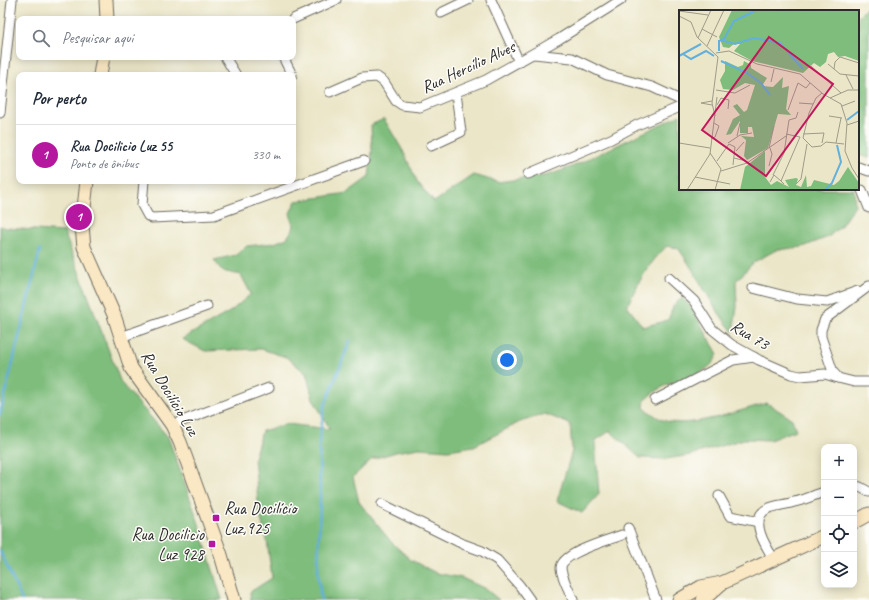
<!DOCTYPE html>
<html lang="pt">
<head>
<meta charset="utf-8">
<style>
  body { margin:0; font-family:Caveat,sans-serif; background:#f2f2f3; color:#1f2937 }
  .controls { position:absolute; right:12px; bottom:12px; display:grid; overflow:hidden; border-radius:8px; box-shadow:0 2px 10px #0003 }
  .controls button { width:36px; height:36px; display:grid; place-items:center; padding:0; border:0; border-bottom:1px solid #e0e1e3; background:#fff; color:#1f2937; font:20px sans-serif }
  .you { position:absolute; left:507px; top:360px; width:14px; height:14px; margin:-10px; border:3px solid #fff; border-radius:50%; background:#1a73e8; box-shadow:0 0 0 6px #1a73e833 }
  .badge { display:grid; place-items:center; width:26px; height:26px; border-radius:50%; background:#b5179e; color:#fff; font-size:13px; font-weight:700 }
  .pin { position:absolute; translate:-50% -50%; border:2px solid #fff; box-shadow:0 1px 4px #0006 }
  .list { margin:0; padding:0; list-style:none }
  h2 { display:flex; justify-content:space-between; align-items:center; height:52px; margin:0; padding:0 16px; font-size:17px }
  h2 small { font-size:13px; font-weight:400; color:#747a83 }
  .list li { display:grid; grid-template-columns:26px 1fr auto; gap:12px; align-items:center; box-sizing:border-box; height:60px; padding:0 16px; border-top:1px solid #e0e1e3 }
  .list b { display:block; font-size:15px; white-space:nowrap }
  .list p { margin:0; font-size:13px; white-space:nowrap; color:#747a83 }
  .list em { font-size:13px; font-style:normal; color:#747a83 }
  .icon { flex:none; width:22px; height:22px; fill:none; stroke:currentColor; stroke-width:2; stroke-linecap:round; stroke-linejoin:round }
  .map { position:relative; flex:none; width:869px; height:600px; overflow:hidden }
  .search { position:absolute; background:#fff; box-shadow:0 2px 10px #0003; left:16px; top:16px; width:280px; height:44px; display:flex; align-items:center; gap:10px; box-sizing:border-box; padding:0 14px; border-radius:8px; color:#747a83; font-size:15px }
  .panel { position:absolute; background:#fff; box-shadow:0 2px 10px #0003; left:16px; top:72px; width:280px; height:112px; border-radius:8px }
  .map>svg:first-child { display:block }
</style>
</head>
<body>
<div class="map">
<svg width="869" height="600" viewBox="0 0 869 600">
  <rect width="100%" height="100%" fill="#fdfcf7"/>
  <filter id="ink" filterUnits="userSpaceOnUse"><feTurbulence type="fractalNoise" baseFrequency=".025" numOctaves="2"/><feDisplacementMap in="SourceGraphic" scale="8" xChannelSelector="R" yChannelSelector="G"/><feConvolveMatrix kernelMatrix="1 2 1 2 8 2 1 2 1" color-interpolation-filters="sRGB"/></filter>
  <filter id="wash" filterUnits="userSpaceOnUse"><feTurbulence type="fractalNoise" baseFrequency=".012" numOctaves="4" result="noise"/><feDisplacementMap in="SourceGraphic" scale="16" xChannelSelector="R" yChannelSelector="G"/><feGaussianBlur stdDeviation="0.9" result="paint"/><feColorMatrix in="noise" values="0 0 0 0 0 0 0 0 0 0 0 0 0 0 0 0 0 1.4 0 .05"/><feComposite in="paint" operator="in"/></filter>
  <g filter="url(#wash)">
    <rect width="100%" height="100%" fill="#ebe6c8"/>
    <g fill="#7fbd7d" stroke="#557454">
      <path d="M869,6V158L858,155V16Z"/>
      <path d="M680,115V189H854L855,205L840,227L828,237L803,247L776,250L754,262L736,281L737,307L733,332C711,306 698,275 678,248L667,246C648,264 638,283 627,306L643,327L668,320L674,305L682,298L691,307L718,354C710,374 687,377 669,384C661,387 653,394 645,399L644,408C650,412 656,417 663,420C689,430 740,410 767,403L792,419L796,430L770,440L744,439L691,455L666,459L640,458L610,431L595,441L599,494L582,513L557,501L572,451L570,424L545,414L520,422L474,446L448,450L419,448L396,452L372,459L353,477L359,502L392,543L411,560L436,573L462,578L486,589L499,600H251L250,592L272,578L267,541L259,512L254,458L262,431L287,424L330,429L313,399L306,373L286,357L261,349L205,351L182,339L231,311L251,294L241,275L222,271L214,260L236,255L247,246L274,243L287,238L294,227L290,213L296,201L347,193L369,177L372,151L371,125L384,119L403,151L418,183L434,202L474,175L498,182L549,175L574,166Z"/>
      <path d="M0,226L6,228L64,232L121,383L168,437L198,521L222,600H0Z"/>
    </g>
    <g fill="none" stroke-linecap="round" stroke-linejoin="round">
      <g stroke="#62b0db" stroke-width="2.5">
        <path d="M0,415L40,250"/>
        <path d="M0,551L22,600"/>
        <path d="M321,600L318,573L320,498L319,443L324,408L350,341"/>
      </g>
    </g>
  </g>
  <g filter="url(#ink)">
    <g fill="none" stroke-linecap="round" stroke-linejoin="round">
      <defs>
        <g id="street">
          <path d="M491,0L519,62"/>
          <path d="M441,13L468,0"/>
          <path d="M293,19L336,0"/>
          <path d="M534,54L572,58L607,75L652,87L680,100"/>
          <path d="M225,57L236,75"/>
          <path d="M283,57L292,75"/>
          <path d="M330,92L362,78L377,77L384,82L396,101L402,105L420,107L486,80L559,39L621,0"/>
          <path d="M0,113L12,0"/>
          <path d="M431,146L461,132L456,93"/>
          <path d="M858,167L869,171"/>
          <path d="M528,174L611,139L637,125L680,107"/>
          <path d="M144,181L142,205L148,216L152,218L214,215L364,161"/>
          <path d="M862,190L869,208"/>
          <path d="M669,278L694,301L712,329L732,345L759,360L791,374L800,376L825,374L838,378"/>
          <path d="M869,286L825,319L821,330V337L833,372L838,378L854,382H869"/>
          <path d="M753,288L797,299L827,302L858,291"/>
          <path d="M121,337L207,306"/>
          <path d="M655,400L733,360L754,357"/>
          <path d="M172,425L269,388"/>
          <path d="M854,486L860,487L869,492"/>
          <path d="M719,496L730,516L759,522"/>
          <path d="M382,504L463,544L482,551L497,560L520,586L530,600"/>
          <path d="M628,528L656,600"/>
          <path d="M774,559C766,547 748,519 767,509C775,505 785,505 794,502C805,500 814,495 824,492"/>
          <path d="M573,600C570,592 561,576 561,568C561,553 609,540 622,535"/>
        </g>
        <g id="secondary">
          <path d="M106,0L107,19"/>
          <path d="M100,75L103,57"/>
          <path d="M87,181L82,226L84,247L114,315L131,368L172,425L180,442L221,555L234,600"/>
          <path d="M854,522L869,514"/>
          <path d="M679,600L701,587L722,583L824,536"/>
          <path d="M703,600L722,583"/>
        </g>
      </defs>
      <use href="#street" stroke="#6e6c62" stroke-width="11"/>
      <use href="#secondary" stroke="#6e6c62" stroke-width="15"/>
      <use href="#street" stroke="#fff" stroke-width="9"/>
      <use href="#secondary" stroke="#fae7c3" stroke-width="13"/>
    </g>
  </g>
  <g fill="#b5179e" stroke="#fdfcf7" stroke-width="1.5">
    <rect x="212" y="514" width="8" height="8" rx="2"/>
    <rect x="208" y="540" width="8" height="8" rx="2"/>
  </g>
  <g text-anchor="middle" dominant-baseline="central" stroke-width="3" stroke-linejoin="round" paint-order="stroke">
    <g font-size="17" fill="#2b2b2b" stroke="#fdfcf7">
      <text transform="translate(468 67) rotate(-25)">Rua Hercílio Alves</text>
      <text transform="translate(750 335) rotate(31)">Rua 73</text>
      <text transform="translate(170 393) rotate(59)">Rua Docilício Luz</text>
    </g>
    <g font-size="17" fill="#2b2b2b" stroke="#fdfcf7" text-anchor="start">
      <text x="224" y="508">Rua Docilício<tspan x="224" dy="20">Luz,925</tspan></text>
      <text x="204" y="534" text-anchor="end">Rua Docilicio<tspan x="204" dy="20">Luz 928</tspan></text>
    </g>
  </g>
  <g transform="translate(679 10)">
    <rect width="180" height="180" fill="#ebe6c8"/>
    <path d="M53,0H180V51L166,46L159,47L155,42L149,44L147,52L141,57L135,53L124,63L73,51L55,41L61,34L56,33L50,38L44,37L40,27ZM46,51L59,57L64,55L65,51L72,55V58L88,68L83,76L94,77L104,67L103,78L110,76L107,99L112,105L99,104L89,138L68,150L65,146L67,130L62,126L75,127L73,117H69V123H61V111L52,124L47,125L54,109L61,105L54,96L58,94L65,102L68,100L76,75L66,73L54,80L44,79L41,70L46,61ZM86,141V167L92,175L98,171L110,177L106,170L117,168L119,169L117,175L122,177L127,165L128,177L132,176L135,170L155,175L160,171L169,157L180,173V180H61L66,157Z" fill="#7fbd7d"/>
    <path fill="none" stroke="#62b0db" stroke-width="2" d="M42,30L56,34L75,28L101,33L124,59M40,41V31L45,29L55,11L78,0M4,44L12,49L27,41L35,46M0,46L22,34M42,51L68,63L82,73L91,85M168,110L180,101M146,180L153,173L162,152L158,135"/>
    <path fill="none" stroke="#9e9b89" stroke-width="1" d="M0,1L29,5M0,6L12,12L18,27L39,47L33,93L36,106M23,19L38,27M19,28L32,0M28,36L45,0M37,43L50,41L78,54L121,64L144,84L162,94L168,113L166,141L173,158L180,169M149,54L161,64L180,66M132,56L162,83M155,59L156,52L161,47L180,53M167,65L174,79M92,72L95,59M37,80L56,83L71,75M143,83L137,88L130,103L124,128L133,137L142,136L147,132L165,134M151,88L169,80H180M33,91L22,93L33,95M120,93L134,94M38,95L42,88L50,90L49,99M163,96L176,91M109,100L119,73L127,78L131,73M150,106L163,108M168,115L180,111M107,124L121,127M124,124L145,123L143,133M58,126L61,113M32,129L36,127L40,116L35,113M0,133L31,138M49,133L61,125L73,123M157,133L162,108M90,138L95,116M57,141L65,132M31,143L42,159L36,180M55,148L67,151M38,151L50,134L56,137L54,155M90,156L93,144L91,138M42,161L68,153L107,126M94,165L105,143L110,110L117,108L119,102M16,167L51,174M91,172L95,165L102,171M105,174L102,171L121,127M117,174L122,169L128,134M8,180L31,144L38,87"/>
    <path fill="#c2185b" fill-opacity="0.15" stroke="#c2185b" stroke-width="2" d="M90,27L154,74L87,166L23,120Z"/>
    <rect width="180" height="180" fill="none" stroke="#2b2b2b" stroke-width="2"/>
  </g>
</svg>
<div class="controls">
<button>+</button>
<button>−</button>
<button><svg class="icon" aria-label="locate" viewBox="0 0 24 24"><circle cx="12" cy="12" r="6"/><path d="M12 2v4M12 18v4M2 12h4M18 12h4"/></svg></button>
<button><svg class="icon" aria-label="layers" viewBox="0 0 24 24"><path d="M12 4l9 5-9 5-9-5zM3 14l9 5 9-5"/></svg></button>
</div>
<div class="you"></div>
<div class="pin badge" style="left:79px;top:217px">1</div>
<div class="search"><svg class="icon" aria-label="search" viewBox="0 0 24 24"><circle cx="10" cy="10" r="6"/><path d="M15 15l6 6"/></svg>Pesquisar aqui</div>
<section class="panel">
<h2>Por perto<small></small></h2>
<ul class="list">
<li><span class="badge">1</span><div><b>Rua Docilicio Luz 55</b><p>Ponto de ônibus</p></div><em>330 m</em></li>
</ul>
</section>
</div>
</body>
</html>
